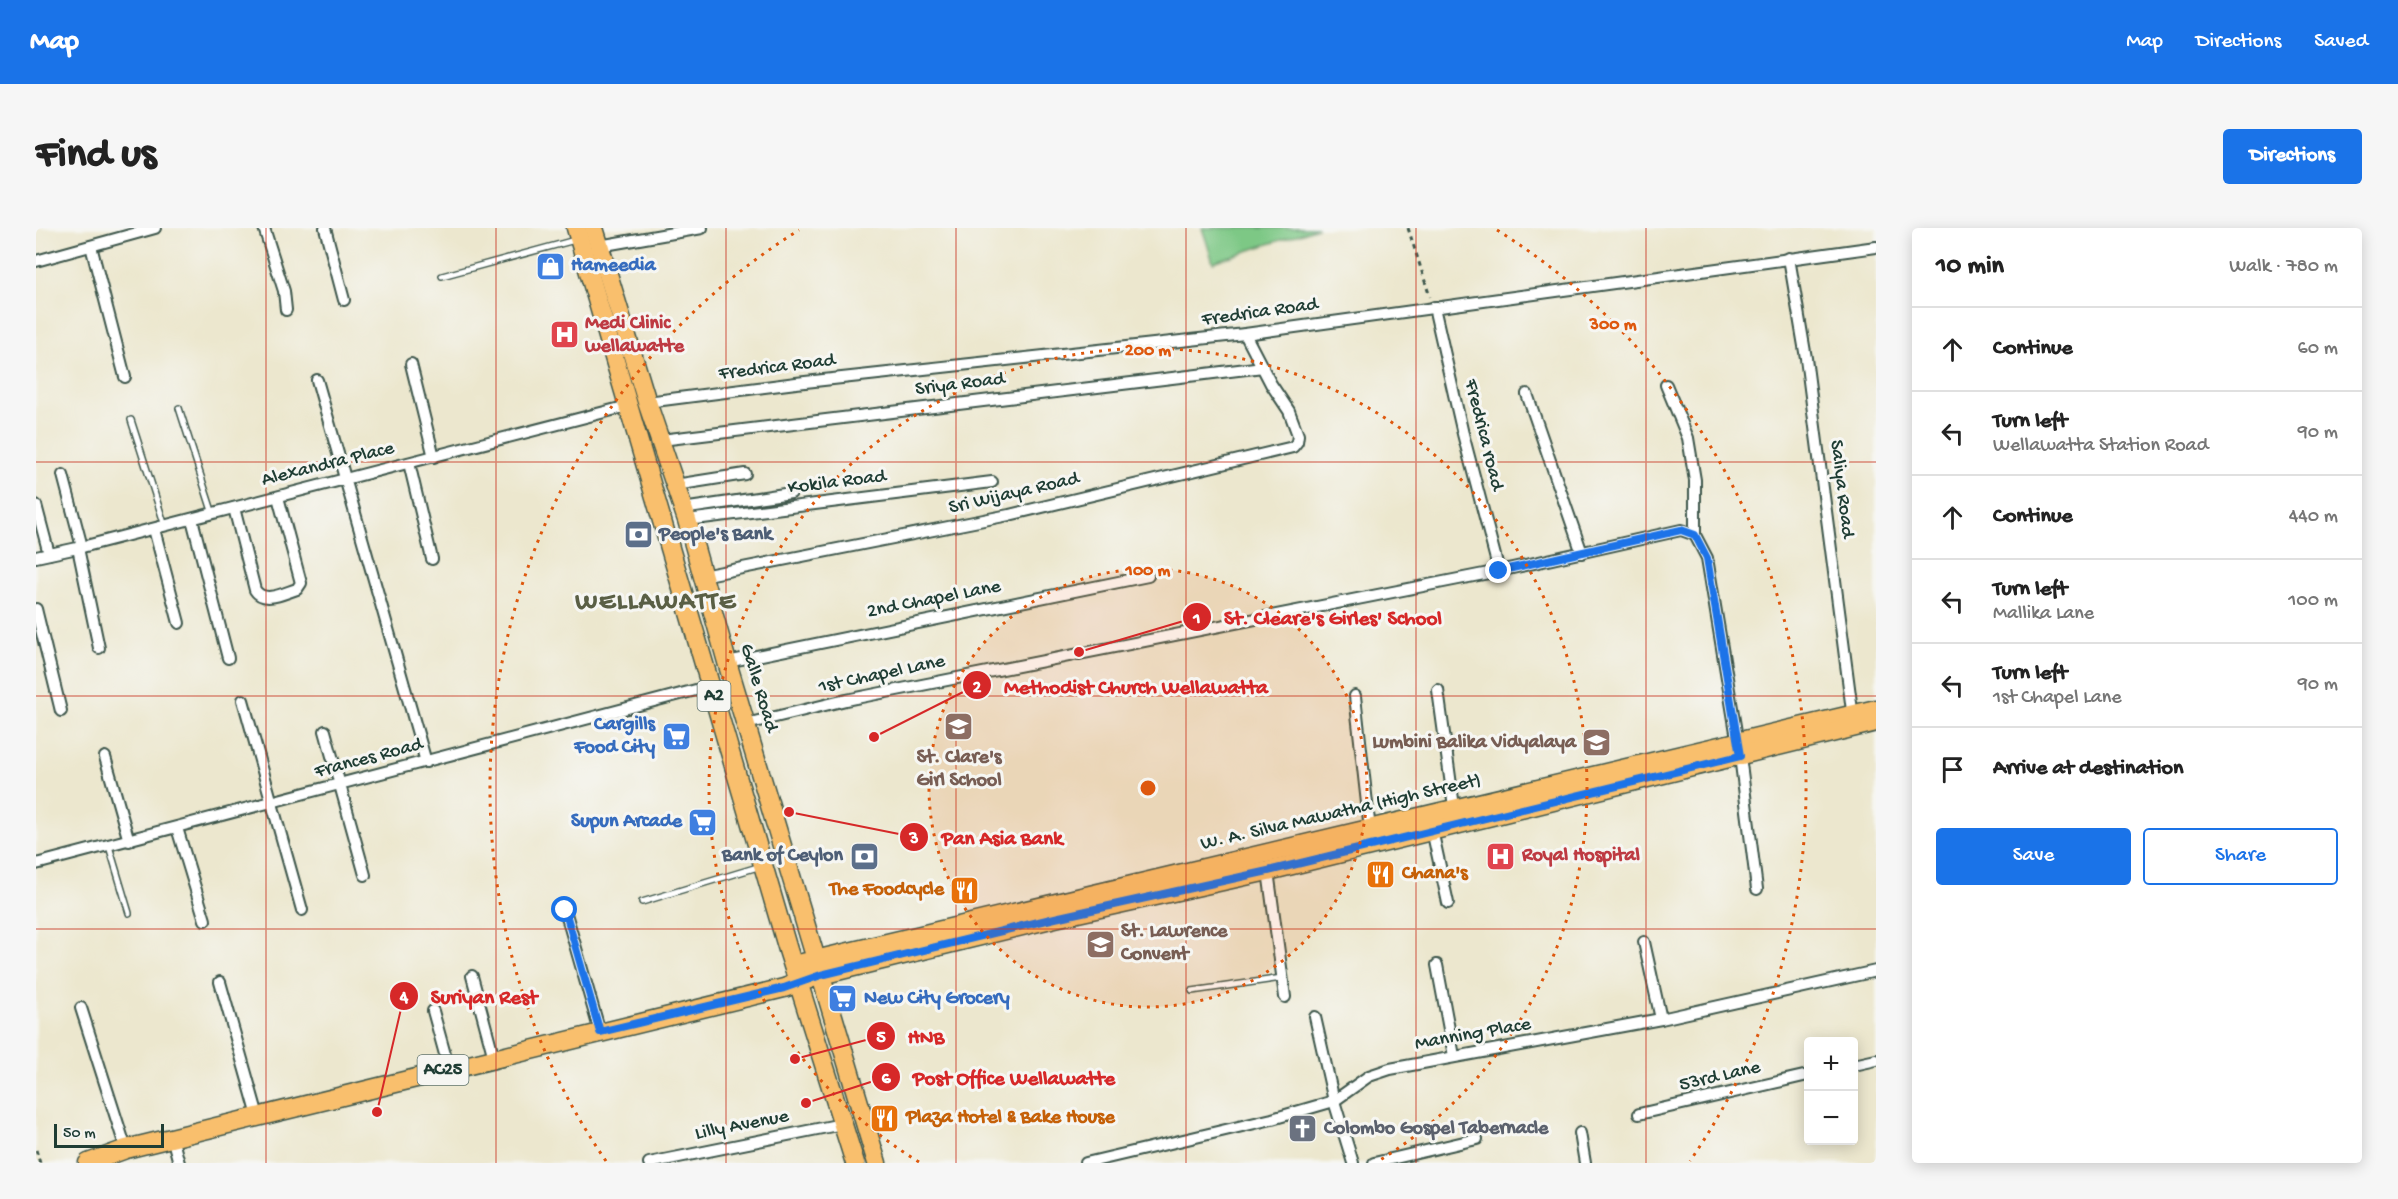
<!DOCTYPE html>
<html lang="en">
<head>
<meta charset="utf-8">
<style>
  body { margin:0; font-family:"Gochi Hand",sans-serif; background:#f6f6f6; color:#222 }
  .controls { position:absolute; right:18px; bottom:18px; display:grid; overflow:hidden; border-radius:6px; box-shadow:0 3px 15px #0003 }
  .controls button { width:54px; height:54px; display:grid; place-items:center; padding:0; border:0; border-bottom:2px solid #e0e0e0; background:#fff; color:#222; font:30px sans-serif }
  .scale { position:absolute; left:18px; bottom:15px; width:110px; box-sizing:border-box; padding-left:6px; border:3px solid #1f3d34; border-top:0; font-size:16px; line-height:21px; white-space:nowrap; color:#1f3d34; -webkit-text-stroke:4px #f6f6f2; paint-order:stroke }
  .stop { position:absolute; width:18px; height:18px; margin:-14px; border:4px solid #1a73e8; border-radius:50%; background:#fff }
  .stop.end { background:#1a73e8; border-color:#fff; box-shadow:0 2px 6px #0008 }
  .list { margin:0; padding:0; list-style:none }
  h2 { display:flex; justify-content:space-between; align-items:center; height:78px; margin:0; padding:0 24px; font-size:26px }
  h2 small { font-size:20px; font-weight:400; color:#767676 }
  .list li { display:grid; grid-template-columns:39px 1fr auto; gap:18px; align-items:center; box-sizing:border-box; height:84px; padding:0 24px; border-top:2px solid #e0e0e0 }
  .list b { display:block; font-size:22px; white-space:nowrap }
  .list p { margin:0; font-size:20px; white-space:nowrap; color:#767676 }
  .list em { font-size:20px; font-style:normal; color:#767676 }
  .actions { display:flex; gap:12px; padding:18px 24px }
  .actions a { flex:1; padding:14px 0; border:2px solid #1a73e8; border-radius:6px; text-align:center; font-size:21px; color:#1a73e8 }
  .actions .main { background:#1a73e8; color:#fff }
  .icon { flex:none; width:33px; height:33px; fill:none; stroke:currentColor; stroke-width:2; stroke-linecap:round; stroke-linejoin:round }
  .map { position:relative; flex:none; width:1840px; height:935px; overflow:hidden; border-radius:6px }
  header { display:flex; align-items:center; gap:36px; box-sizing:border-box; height:84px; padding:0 30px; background:#1a73e8; color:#fff }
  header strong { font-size:28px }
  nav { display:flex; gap:33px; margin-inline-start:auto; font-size:21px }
  .intro { display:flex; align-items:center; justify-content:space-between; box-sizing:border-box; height:144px; padding:0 36px }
  h1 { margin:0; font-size:42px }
  .button { padding:15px 27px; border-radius:6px; background:#1a73e8; color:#fff; font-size:21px; font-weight:700 }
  main { display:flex; gap:36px; padding:0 36px }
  aside { flex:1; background:#fff; border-radius:6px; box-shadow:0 3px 15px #0003 }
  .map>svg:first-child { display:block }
</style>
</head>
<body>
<header>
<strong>Map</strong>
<nav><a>Map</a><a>Directions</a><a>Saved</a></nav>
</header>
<div class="intro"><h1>Find us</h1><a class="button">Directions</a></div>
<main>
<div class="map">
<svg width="1840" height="935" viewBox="0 0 1840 935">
  <rect width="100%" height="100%" fill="#f6f6f2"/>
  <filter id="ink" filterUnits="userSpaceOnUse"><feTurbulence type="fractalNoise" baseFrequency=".0167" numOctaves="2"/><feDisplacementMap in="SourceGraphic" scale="12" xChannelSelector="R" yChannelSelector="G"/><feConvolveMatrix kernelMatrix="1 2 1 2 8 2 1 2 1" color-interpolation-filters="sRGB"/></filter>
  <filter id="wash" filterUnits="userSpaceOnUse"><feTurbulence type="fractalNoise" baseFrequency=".008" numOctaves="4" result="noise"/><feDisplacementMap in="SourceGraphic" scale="24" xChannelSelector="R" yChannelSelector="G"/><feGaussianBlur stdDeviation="1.35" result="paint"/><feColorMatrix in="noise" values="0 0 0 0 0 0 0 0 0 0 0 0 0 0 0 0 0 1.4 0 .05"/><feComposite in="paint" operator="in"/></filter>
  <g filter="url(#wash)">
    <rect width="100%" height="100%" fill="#ece7ce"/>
    <path fill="#7dc885" stroke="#4e825c" stroke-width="1.5" d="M1166,0H1282L1177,34Z"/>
  </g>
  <g filter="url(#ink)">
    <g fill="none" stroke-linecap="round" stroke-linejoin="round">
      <defs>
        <g id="service">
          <path d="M406,48L539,12"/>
          <path d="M143,180L177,286"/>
          <path d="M95,192L129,298"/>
          <path d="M73,618L93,685"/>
          <path d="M606,674L725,638"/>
          <path d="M1156,763L1246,750"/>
        </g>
        <g id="minor">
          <path d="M228,0L248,63L250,82"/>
          <path d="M289,0L308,72"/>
          <path d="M55,18L89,149"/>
          <path d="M563,18L666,0"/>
          <path d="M1753,30L1770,130L1817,490"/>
          <path d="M0,33L119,0"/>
          <path d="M1398,79L1427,206L1463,343"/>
          <path d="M375,136L398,229"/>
          <path d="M281,152L390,534"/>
          <path d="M1630,157L1652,210L1659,252V307L1671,330L1704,528L1721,661"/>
          <path d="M1491,166L1546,325"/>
          <path d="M611,174L760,155L1209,106L1840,19"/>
          <path d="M625,212L1227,139"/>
          <path d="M373,235L396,331"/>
          <path d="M27,247L46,319"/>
          <path d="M639,257L709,246"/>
          <path d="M0,277L13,326"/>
          <path d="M198,280L219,362C228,376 248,365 261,361L265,355L242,269"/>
          <path d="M646,281L755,265"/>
          <path d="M156,291L192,430"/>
          <path d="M651,292L956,254"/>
          <path d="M118,301L143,395"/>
          <path d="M42,320L63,420"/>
          <path d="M0,329L46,319L592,178"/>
          <path d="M666,348L973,287L1257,219L1261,214L1262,207L1253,183L1235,156L1209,106"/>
          <path d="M0,381L25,483"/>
          <path d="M691,434L1112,348"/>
          <path d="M1402,462L1419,586"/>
          <path d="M1319,468L1334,602"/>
          <path d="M207,472L266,682"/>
          <path d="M710,496L810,472L1463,343L1645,302L1659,307"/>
          <path d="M289,503L329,647"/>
          <path d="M69,529L93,613"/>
          <path d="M141,600L169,692"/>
          <path d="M1396,602L1412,675"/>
          <path d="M0,636L675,458"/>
          <path d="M1232,643L1249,769"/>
          <path d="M529,682L564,804"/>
          <path d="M1608,714L1625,791"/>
          <path d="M1401,737L1418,828"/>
          <path d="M436,748L458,830"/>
          <path d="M184,754L222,888"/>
          <path d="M45,780L90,921"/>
          <path d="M397,783L413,841"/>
          <path d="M1279,789L1298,873L1317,935"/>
          <path d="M1818,837L1840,832"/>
          <path d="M1603,886L1772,847"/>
          <path d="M1544,905L1549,935"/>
          <path d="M136,909L143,935"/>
          <path d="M613,935L806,896"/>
          <path d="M1050,935L1236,891L1298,873L1333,848L1354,841L1625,791L1840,743"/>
          <path d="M1338,935L1441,911"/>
        </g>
        <g id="primary">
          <path d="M758,737L1840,481"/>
          <path d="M52,935L90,921L748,760L785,747L1019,690L1232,643L1840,494"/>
        </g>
        <g id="trunk">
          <path d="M540,0L752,722L819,935"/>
          <path d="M558,0L611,174L651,292L691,434L841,935"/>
        </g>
      </defs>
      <use href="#service" stroke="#3e564b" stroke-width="8"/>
      <use href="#minor" stroke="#3e564b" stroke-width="14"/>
      <use href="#primary" stroke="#3e564b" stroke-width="21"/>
      <use href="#trunk" stroke="#3e564b" stroke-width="21"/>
      <g stroke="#3e564b" stroke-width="3" stroke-dasharray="4.5 4.5" stroke-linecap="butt">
        <path d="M1372,0L1394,69"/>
        <path d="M0,922L4,935"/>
      </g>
      <use href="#service" stroke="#fff" stroke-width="5"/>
      <use href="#minor" stroke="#fff" stroke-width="10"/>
      <use href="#primary" stroke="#f9bf6d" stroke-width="18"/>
      <use href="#trunk" stroke="#f9bf6d" stroke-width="18"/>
    </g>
  </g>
  <g fill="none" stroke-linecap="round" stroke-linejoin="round" filter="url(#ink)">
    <path stroke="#1a73e8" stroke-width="8" d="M529,682L564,804L748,760L785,747L1019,690L1232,643L1704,528L1671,330L1659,307L1645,302L1463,343"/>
  </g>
  <path fill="none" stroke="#c8321e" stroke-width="1.5" stroke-opacity="0.55" d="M230,0V935M460,0V935M690,0V935M920,0V935M1150,0V935M1380,0V935M1610,0V935M0,234H1840M0,468H1840M0,701H1840"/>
  <circle cx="1112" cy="560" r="219" fill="#de580e" fill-opacity=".12"/>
  <g fill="none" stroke="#de580e" stroke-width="3" stroke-dasharray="3 6">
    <circle cx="1112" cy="560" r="219"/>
    <path d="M883 934A439 439 0 1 1 1341 934"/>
    <path d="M570 933A658 658 0 0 1 763 2M1461 2A658 658 0 0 1 1654 933"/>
  </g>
  <defs>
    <symbol id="shop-square" viewBox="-11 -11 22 22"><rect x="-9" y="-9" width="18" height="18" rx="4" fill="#3f7fe0" stroke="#f6f6f2"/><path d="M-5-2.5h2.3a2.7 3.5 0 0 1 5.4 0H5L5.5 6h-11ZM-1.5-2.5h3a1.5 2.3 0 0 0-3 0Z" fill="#fff"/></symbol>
    <symbol id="hospital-square" viewBox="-11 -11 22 22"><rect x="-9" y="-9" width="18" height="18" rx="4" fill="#e0444e" stroke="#f6f6f2"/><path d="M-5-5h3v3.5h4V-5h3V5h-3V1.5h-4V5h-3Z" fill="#fff"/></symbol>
    <symbol id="bank-square" viewBox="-11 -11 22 22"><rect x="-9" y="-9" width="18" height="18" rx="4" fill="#5c6f8a" stroke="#f6f6f2"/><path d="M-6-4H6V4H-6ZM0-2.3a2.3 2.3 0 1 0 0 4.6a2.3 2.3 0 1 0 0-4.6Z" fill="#fff"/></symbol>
    <symbol id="school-square" viewBox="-11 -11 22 22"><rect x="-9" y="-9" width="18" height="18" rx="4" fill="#8d6e63" stroke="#f6f6f2"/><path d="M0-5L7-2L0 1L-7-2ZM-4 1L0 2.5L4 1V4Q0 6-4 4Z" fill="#fff"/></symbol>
    <symbol id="supermarket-square" viewBox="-11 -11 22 22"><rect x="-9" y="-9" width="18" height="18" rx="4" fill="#3f7fe0" stroke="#f6f6f2"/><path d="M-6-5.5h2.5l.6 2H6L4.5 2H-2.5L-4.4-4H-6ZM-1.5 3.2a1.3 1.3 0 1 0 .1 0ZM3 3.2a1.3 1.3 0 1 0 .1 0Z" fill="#fff"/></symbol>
    <symbol id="restaurant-square" viewBox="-11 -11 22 22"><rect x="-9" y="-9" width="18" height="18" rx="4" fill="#e8710a" stroke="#f6f6f2"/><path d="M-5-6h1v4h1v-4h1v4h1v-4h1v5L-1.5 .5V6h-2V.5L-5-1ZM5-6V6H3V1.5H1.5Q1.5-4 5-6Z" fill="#fff"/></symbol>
    <symbol id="church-square" viewBox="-11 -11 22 22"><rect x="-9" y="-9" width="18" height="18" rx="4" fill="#6b7280" stroke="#f6f6f2"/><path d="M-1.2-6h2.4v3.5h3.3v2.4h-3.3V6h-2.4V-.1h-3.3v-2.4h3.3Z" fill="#fff"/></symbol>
  </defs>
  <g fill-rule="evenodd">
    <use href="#shop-square" x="498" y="22" width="33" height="33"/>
    <use href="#hospital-square" x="512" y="90" width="33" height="33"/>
    <use href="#bank-square" x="586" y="290" width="33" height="33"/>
    <use href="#school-square" x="906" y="482" width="33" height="33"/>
    <use href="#supermarket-square" x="624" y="492" width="33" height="33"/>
    <use href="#school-square" x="1544" y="498" width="33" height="33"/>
    <use href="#supermarket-square" x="650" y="578" width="33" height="33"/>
    <use href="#bank-square" x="812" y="612" width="33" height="33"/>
    <use href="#hospital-square" x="1448" y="612" width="33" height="33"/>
    <use href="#restaurant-square" x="1328" y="630" width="33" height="33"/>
    <use href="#restaurant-square" x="912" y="646" width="33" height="33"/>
    <use href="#school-square" x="1048" y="700" width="33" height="33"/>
    <use href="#supermarket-square" x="790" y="754" width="33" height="33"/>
    <use href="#restaurant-square" x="832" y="874" width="33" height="33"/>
    <use href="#church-square" x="1250" y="884" width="33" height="33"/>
  </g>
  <g text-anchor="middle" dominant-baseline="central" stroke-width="6" stroke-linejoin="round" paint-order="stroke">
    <g fill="#f6f6f2" stroke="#60746d" stroke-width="1.5">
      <rect x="661.5" y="453" width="33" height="30" rx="4.5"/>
      <rect x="381.5" y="827" width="51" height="30" rx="4.5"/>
    </g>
    <g font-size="18" font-weight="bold" fill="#1f3d34">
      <text x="678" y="468">A2</text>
      <text x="407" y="842">AC25</text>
    </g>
    <g font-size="20" font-weight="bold" fill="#366cbe" stroke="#f6f6f2" text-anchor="start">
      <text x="535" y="38">Hameedia</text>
      <text x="619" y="497" text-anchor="end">Cargills<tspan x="619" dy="23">Food City</tspan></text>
      <text x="646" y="594" text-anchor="end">Supun Arcade</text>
      <text x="828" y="771">New City Grocery</text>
    </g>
    <g font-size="20" fill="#1f3d34" stroke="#f6f6f2">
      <text transform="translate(1224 85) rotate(-8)">Fredrica Road</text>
      <text transform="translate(741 140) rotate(-7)">Fredrica Road</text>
      <text transform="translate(924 157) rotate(-7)">Sriya Road</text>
      <text transform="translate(1447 207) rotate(76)">Fredrica road</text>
      <text transform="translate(292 237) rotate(-14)">Alexandra Place</text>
      <text transform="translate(801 255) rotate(-7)">Kokila Road</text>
      <text transform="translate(1805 261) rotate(83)">Saliya Road</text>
      <text transform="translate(978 266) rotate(-13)">Sri Wijaya Road</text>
      <text transform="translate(898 372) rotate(-11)">2nd Chapel Lane</text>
      <text transform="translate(846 447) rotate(-12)">1st Chapel Lane</text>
      <text transform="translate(722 460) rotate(73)">Galle Road</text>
      <text transform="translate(333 531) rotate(-15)">Frances Road</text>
      <text transform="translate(1305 585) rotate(-13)">W. A. Silva Mawatha (High Street)</text>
      <text transform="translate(1437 807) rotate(-10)">Manning Place</text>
      <text transform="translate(1684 849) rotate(-13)">53rd Lane</text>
      <text transform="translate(706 898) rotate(-11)">Lilly Avenue</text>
    </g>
    <g font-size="20" font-weight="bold" fill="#be3a42" stroke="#f6f6f2" text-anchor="start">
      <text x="549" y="96">Medi Clinic<tspan x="549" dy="23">wellawatte</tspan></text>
      <text x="1486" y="628">Royal Hospital</text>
    </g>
    <g font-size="20" font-weight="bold" fill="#4e5e75" stroke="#f6f6f2" text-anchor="start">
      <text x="623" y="307">People's Bank</text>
      <text x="807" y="628" text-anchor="end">Bank of Ceylon</text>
    </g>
    <g font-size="20" font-weight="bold" fill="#785e54" stroke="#f6f6f2" text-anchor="end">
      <text x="1540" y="515">Lumbini Balika Vidyalaya</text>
      <text x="923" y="530" text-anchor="middle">St. Clare's<tspan x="923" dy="23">Girl School</tspan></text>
      <text x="1085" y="704" text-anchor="start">St. Lawrence<tspan x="1085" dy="23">Convent</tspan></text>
    </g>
    <g font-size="20" font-weight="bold" fill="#c56008" stroke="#f6f6f2" text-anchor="start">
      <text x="1366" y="646">Chana's</text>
      <text x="908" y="662" text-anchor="end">The Foodcycle</text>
      <text x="870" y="890">Plaza Hotel &amp; Bake House</text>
    </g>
    <g font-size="20" font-weight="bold" fill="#5b616d" stroke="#f6f6f2" text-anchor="start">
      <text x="1288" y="901">Colombo Gospel Tabernacle</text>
    </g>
    <g font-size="26" font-weight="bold" letter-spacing="1.5" fill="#5a5f45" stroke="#f6f6f2">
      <text x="620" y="375">WELLAWATTE</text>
    </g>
  </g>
  <circle cx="1112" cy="560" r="9" fill="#de580e" stroke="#f6f6f2" stroke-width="3"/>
  <g font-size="18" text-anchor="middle" font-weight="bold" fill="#de580e" stroke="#f6f6f2" stroke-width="6" stroke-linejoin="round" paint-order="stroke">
    <text x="1577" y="101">300 m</text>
    <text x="1112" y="127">200 m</text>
    <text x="1112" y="347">100 m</text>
  </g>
  <path fill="none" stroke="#d62828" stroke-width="2" d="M1043 424L1161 389M838 509L941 457M753 584L878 609M341 884L368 768M759 831L845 808M770 875L850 849"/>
  <g fill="#d62828" stroke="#f6f6f2" stroke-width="2">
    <circle cx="1043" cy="424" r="6"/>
    <circle cx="838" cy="509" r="6"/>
    <circle cx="753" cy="584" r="6"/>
    <circle cx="341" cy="884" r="6"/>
    <circle cx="759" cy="831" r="6"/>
    <circle cx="770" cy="875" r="6"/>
    <circle cx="1161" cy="389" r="15"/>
    <circle cx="941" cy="457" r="15"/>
    <circle cx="878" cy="609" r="15"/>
    <circle cx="368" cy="768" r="15"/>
    <circle cx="845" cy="808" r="15"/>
    <circle cx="850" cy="849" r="15"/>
  </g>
  <g font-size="18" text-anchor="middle" font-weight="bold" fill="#fff">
    <text x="1161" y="395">1</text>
    <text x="941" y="464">2</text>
    <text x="878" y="615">3</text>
    <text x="368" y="774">4</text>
    <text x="845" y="814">5</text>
    <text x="850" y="855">6</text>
  </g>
  <g font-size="21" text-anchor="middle" font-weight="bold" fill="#d62828" stroke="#f6f6f2" stroke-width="6" stroke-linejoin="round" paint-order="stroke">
    <text x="1297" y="396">St. Cleare's Girles' School</text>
    <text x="1100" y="465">Methodist Church Wellawatta</text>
    <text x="966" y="616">Pan Asia Bank</text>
    <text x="448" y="775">Suriyan Rest</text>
    <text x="890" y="815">HNB</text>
    <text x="978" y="856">Post Office Wellawatte</text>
  </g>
</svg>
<div class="controls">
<button>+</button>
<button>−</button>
</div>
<div class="scale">50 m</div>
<div class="stop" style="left:529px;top:682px"></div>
<div class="stop end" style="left:1463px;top:343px"></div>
</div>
<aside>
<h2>10 min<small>Walk · 780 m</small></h2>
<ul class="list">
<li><svg class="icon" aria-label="ahead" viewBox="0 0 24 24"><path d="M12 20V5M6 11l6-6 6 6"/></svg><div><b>Continue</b></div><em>60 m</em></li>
<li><svg class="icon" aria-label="left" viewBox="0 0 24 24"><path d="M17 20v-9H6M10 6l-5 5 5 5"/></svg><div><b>Turn left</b><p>Wellawatta Station Road</p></div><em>90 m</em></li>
<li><svg class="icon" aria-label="ahead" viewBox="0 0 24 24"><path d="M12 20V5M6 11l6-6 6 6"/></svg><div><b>Continue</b></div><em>440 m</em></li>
<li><svg class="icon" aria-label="left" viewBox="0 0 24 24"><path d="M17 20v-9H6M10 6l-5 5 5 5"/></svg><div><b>Turn left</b><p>Mallika Lane</p></div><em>100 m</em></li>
<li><svg class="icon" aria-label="left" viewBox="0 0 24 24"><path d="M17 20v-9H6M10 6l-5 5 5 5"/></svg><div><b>Turn left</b><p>1st Chapel Lane</p></div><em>90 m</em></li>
<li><svg class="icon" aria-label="arrive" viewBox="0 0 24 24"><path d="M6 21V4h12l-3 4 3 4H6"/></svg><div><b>Arrive at destination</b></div></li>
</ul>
<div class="actions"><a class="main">Save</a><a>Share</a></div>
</aside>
</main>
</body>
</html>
